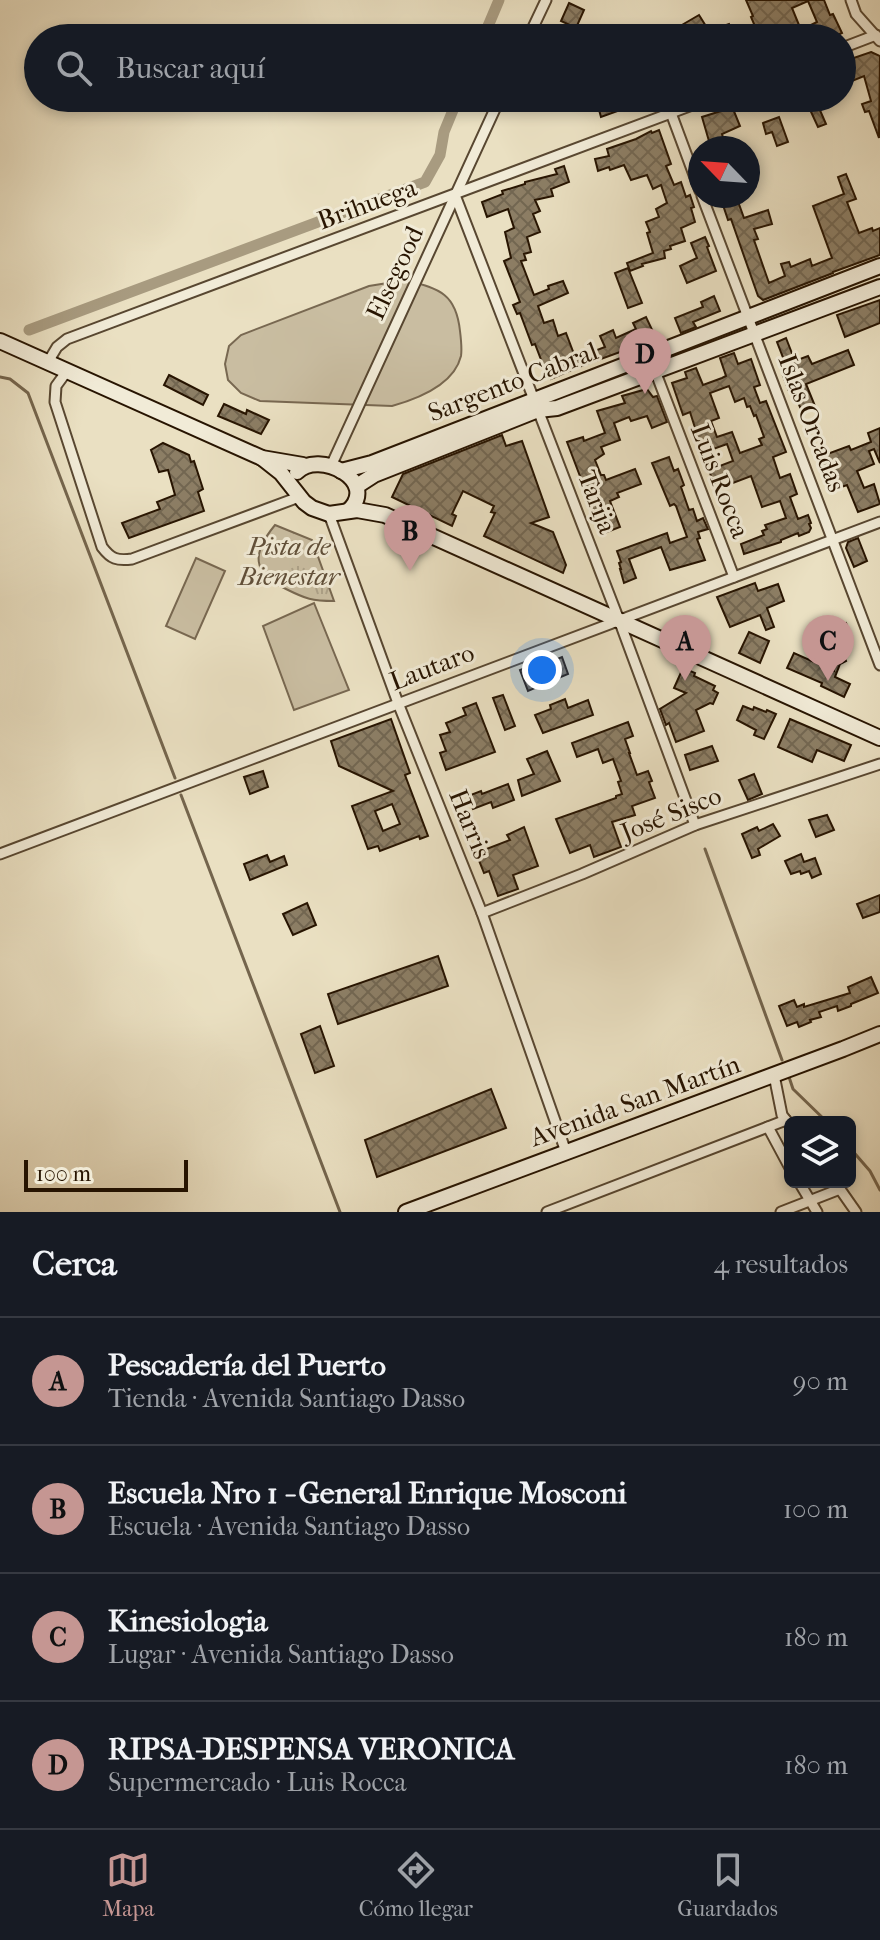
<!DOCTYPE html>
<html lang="es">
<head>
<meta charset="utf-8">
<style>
  body { margin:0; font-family:"IM FELL French Canon",serif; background:#20242c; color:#f1f3f6 }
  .controls { position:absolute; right:24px; bottom:24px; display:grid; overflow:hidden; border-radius:12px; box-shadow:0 4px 12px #0003 }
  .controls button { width:72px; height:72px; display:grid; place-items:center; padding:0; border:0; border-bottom:2px solid #363941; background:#171b24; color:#f1f3f6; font:40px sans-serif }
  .compass { position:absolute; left:688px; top:136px; width:72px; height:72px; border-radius:50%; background:#171b24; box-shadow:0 4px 12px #0003; rotate:295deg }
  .scale { position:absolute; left:24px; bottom:20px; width:164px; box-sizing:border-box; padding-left:8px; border:4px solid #271401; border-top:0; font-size:22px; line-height:28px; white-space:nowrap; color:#271401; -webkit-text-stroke:6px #f1ebd7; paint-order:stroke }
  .you { position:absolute; left:542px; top:670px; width:28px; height:28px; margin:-20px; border:6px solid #fff; border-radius:50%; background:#1a73e8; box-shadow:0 0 0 12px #1a73e833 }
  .badge { display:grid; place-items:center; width:52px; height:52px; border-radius:50%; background:#c59692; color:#111; font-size:26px; font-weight:700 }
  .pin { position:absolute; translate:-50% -66px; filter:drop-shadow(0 2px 4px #0008) }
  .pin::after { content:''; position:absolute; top:42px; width:28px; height:24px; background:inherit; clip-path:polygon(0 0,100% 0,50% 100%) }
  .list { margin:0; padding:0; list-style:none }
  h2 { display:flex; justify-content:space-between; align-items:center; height:104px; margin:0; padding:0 32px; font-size:34px }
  h2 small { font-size:26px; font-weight:400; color:#9ea1a6 }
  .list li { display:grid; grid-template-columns:52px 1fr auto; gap:24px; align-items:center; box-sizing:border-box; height:128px; padding:0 32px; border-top:2px solid #363941 }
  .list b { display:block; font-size:30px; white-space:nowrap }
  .list p { margin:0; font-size:26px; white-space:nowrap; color:#9ea1a6 }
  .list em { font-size:26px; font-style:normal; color:#9ea1a6 }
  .icon { flex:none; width:44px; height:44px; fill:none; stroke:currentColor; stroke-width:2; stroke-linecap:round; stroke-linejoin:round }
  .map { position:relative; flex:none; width:880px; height:1212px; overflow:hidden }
  .search { position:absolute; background:#171b24; box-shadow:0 4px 12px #0003; left:24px; right:24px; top:24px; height:88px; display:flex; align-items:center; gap:20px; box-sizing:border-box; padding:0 28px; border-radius:44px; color:#9ea1a6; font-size:30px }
  .sheet { height:616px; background:#171b24 }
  nav { display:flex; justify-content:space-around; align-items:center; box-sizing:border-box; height:112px; border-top:2px solid #363941; background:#171b24; font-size:22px; color:#9ea1a6 }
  nav a { display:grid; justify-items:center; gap:4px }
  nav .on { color:#c59692 }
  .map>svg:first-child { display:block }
</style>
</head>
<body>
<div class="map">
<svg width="880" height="1212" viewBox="0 0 880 1212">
  <defs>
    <pattern id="park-tufts" width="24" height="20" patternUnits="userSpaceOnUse" patternTransform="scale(2)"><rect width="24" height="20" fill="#c9bda1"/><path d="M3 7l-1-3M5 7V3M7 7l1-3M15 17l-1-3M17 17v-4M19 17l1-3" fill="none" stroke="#ada289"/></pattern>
    <pattern id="building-cross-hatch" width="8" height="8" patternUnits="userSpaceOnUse" patternTransform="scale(2)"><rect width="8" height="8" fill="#8c7e65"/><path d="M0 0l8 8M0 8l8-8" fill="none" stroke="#726651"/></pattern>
  </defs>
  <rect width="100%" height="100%" fill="#eae0c2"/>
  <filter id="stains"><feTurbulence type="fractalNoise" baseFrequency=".0025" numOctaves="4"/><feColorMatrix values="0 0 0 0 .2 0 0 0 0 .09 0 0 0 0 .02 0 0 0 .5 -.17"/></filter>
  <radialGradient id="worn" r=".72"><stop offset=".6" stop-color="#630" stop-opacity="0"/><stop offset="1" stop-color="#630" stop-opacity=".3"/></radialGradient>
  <path fill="url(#park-tufts)" stroke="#786851" stroke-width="2" d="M275,525L312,540L334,601C312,601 306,599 286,589C251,573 252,553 275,525Z"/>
  <g fill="#c9bda1" stroke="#786851" stroke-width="2">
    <path d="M406,280C439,289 456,293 460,331C461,339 462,349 461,356C454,385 417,399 392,406L260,401L241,393L228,380L225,364L229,346L241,335L369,286Z"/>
    <path d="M196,558L225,571L195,639L166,626Z"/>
    <path d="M314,603L349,690L294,710L263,626Z"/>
  </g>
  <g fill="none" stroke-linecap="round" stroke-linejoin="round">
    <g stroke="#74654d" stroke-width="3">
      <path d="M0,377L10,379L28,393L175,778"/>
      <path d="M181,795L340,1212"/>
      <path d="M705,849L782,1060"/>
      <path d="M789,1077L793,1089L827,1122"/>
      <path d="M850,1148L870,1171L880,1190"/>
    </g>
    <g stroke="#a89b80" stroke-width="11">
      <path d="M483,38L499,0"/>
      <path d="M29,330L425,182L440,155L444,132L458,98"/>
    </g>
  </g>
  <g fill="url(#building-cross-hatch)" stroke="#271401" stroke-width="2" fill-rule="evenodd">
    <path d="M746,0H824L830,15L833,14L842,33L831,38H760L751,17L753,16ZM808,1L817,22L801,30L792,8Z"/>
    <path d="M569,3L584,10L576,28L561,21Z"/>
    <path d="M699,15L709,31L729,24L734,38H694L697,36L695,34L689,38H680L675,29Z"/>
    <path d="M871,52L880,56L879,138L869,111L865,112L862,104L871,101L864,76L842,85V62Z"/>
    <path d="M619,98H648V100L601,117L598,106Z"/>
    <path d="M791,98H817L815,99L826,124L818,127L807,103L796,108Z"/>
    <path d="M731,104L740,126L722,134L726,148H711L702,117L721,111L720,108Z"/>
    <path d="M779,117L788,142L777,146L772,132L766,134L763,123Z"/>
    <path d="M659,130L671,164L666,166L674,185L681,182L686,197L690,195L694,207L691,208L695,222L681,228L685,241L670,246L671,249L664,251L665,258L642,264L643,266L630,271L627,263L653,253L647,233L650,232L646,222L659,217L656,209L667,203L661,185L653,189L647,175L631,180L624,165L610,170L609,167L598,171L595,159L609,156L607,149L636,139L651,131L652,133Z"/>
    <path d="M564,166L569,182L551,189L553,196L535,200L540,211L533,214L540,232L527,237L531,252L524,254L526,260L521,261L534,295L549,289L548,286L563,281L568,293L538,306L544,323L553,320L558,336L566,333L574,354L586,350L587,354L605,347L600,336L613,330L616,338L636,329L633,323L646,317L656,338L643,345L642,341L622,349L623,351L576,368L551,379L547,369L545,370L535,344L532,345L520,313L517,314L513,305L520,302L504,261L511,258L505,232L514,228L508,209L487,217L482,202L503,194L502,191L525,184V182L557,174L555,169Z"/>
    <path d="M846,174L856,199L847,202L859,233L872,228L873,231L880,228V255L833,272V273L763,300L758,296L731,219L728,220L720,196H736L744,218L768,210L772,224L754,229L758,239L754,240L769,283L785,276L781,264L789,262L791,267L810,259L812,266L832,258L813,206L844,194L838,177Z"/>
    <path d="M705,237L709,246L707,247L716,271L687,283L680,266L697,258L691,243Z"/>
    <path d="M628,268L642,303L628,308L615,273Z"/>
    <path d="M714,296L720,311L693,322L696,327L681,333L675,318L703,307L701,302Z"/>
    <path d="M880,300V323L845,337L837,315Z"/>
    <path d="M786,338L795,361L808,356L812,364L848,350L854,365L806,384L815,406L802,412L793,390L789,391L783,376L789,373L777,342Z"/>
    <path d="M734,353L738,364L751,359L760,385L754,387L760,403L766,401L786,452L773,457L780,478L790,474L797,494L790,497L798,519L808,515L811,523L809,524L811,528L809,532L799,536L798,533L781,540V542L744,554L741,544L764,535L762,531L767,529L765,525L786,518L780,501L762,507L751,476L720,488L719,483L714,485L709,470L733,461L727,444L702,453L693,432L696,431L690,412L683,415L672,383L687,378L685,372L696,368L703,385L722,378L726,376L720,358ZM729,386L735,402L744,398L747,407L750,406L754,416L756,415L764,437L759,439L762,445L740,453L732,432L717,437L711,421L719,418L710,393Z"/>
    <path d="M169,375L208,395L203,405L164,385Z"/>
    <path d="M647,389L653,397L657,396L667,422L652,428L647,416L631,421L629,417L614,423L620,440L601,447L604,454L595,460L601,475H604L606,480L635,469L641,484L617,493L619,497L610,501L620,527L602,534L567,442L583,437L584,441L605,433L597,411L625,403L622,396Z"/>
    <path d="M224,404L246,414L247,410L269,420L261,434L218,416Z"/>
    <path d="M880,428V463L874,449L869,451L874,464L857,471L864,488L874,484L880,504L858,512L847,485L833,490L819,457L849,446L851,450L871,442L868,433Z"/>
    <path d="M502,435L506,446L522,441L549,517L531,523L553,532L566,565L563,573L484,536L495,513L491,512L494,506L463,491L452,514L456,516L452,526L392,497L403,474Z"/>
    <path d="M163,443L189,455L191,462L194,461L203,489L198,492L204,511L129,538L122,523L160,509L157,502L175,495L168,470L159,472L151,450Z"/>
    <path d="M669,457L674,471L678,469L684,485L681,487L689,510L693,509L697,521L703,518L708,529L698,532L700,538L697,539L705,560L670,570L661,547L629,559L636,578L624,583L620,569H621L619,563L621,562L617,551L667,533L670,543L687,537L676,506L674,504L670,506L652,463Z"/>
    <path d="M858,538L867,561L854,567L846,548L848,542Z"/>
    <path d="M755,583L758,591L778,584L784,601L767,608L774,627L766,630L760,615L730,627L717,597Z"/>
    <path d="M846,623L852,640L840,645L846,661L840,664L835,677L850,684L844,697L821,686L822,683L787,668L794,653L834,671L820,629L833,624L835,628Z"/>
    <path d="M749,632L769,641L760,663L739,653Z"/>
    <path d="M562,657L568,674L528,691L520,670L533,665L535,668Z"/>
    <path d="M683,668L695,673L694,676L715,686L713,690L718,693L713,704L710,703L696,710L704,731L676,742L669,723L666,725L660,709L686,693L674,688Z"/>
    <path d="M503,695L515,726L505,730L493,698Z"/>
    <path d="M565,699L568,708L588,700L593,715L543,733L535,715L551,709L550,705Z"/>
    <path d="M476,703L495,752L446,770L440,753L446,751L440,735L450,732L446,723L466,715L463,708Z"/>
    <path d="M743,706L753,710L754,707L766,712L767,710L776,714L764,739L754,735L756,730L737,720Z"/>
    <path d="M391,719L410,773L405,775L428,836L420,839L419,836L380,851L378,846L368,849L352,806L393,791L339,766L331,741ZM392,804L400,824L383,831L375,811Z"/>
    <path d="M790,719L851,745L844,761L817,750L812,762L778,747Z"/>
    <path d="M628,722L633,736L625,739L630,753H629L637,775L648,771L652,781L649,782L655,798L632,806L635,815L612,822L621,847L594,857L590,845L570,853L556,819L616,798V796L622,794L618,782L621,781L613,759L603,763L598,749L577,757L572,743Z"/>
    <path d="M712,746L718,761L690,770L685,755Z"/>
    <path d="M547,751L560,781L522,796L518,780L534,774L527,759Z"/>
    <path d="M263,771L268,787L250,794L244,777Z"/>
    <path d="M754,774L762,794L748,800L739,780Z"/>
    <path d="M508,784L514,800L493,808L491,802L473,809L468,796L481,791L482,794Z"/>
    <path d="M827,815L834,830L816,837L809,820Z"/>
    <path d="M773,824L780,836L758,849L760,855L752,858L742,834L757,827L759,831Z"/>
    <path d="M524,827L538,866L513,875L518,889L498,896L489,871L484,873L476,853L510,840L507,835Z"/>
    <path d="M801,854L804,862L815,858L821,874L812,878L809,871L801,874L800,871L791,874L785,861Z"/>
    <path d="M267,855L270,862L284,856L287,865L250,880L244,864Z"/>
    <path d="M880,895V912L863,918L857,904Z"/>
    <path d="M307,903L316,925L293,935L283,914Z"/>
    <path d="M438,956L448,986L338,1024L328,994Z"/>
    <path d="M871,977L878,993L851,1004V1006L838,1011L837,1006L819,1012L821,1017L810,1020L811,1022L799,1027L797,1022L787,1026L779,1006L794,1000L797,1007L804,1004V1007L850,993L848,987Z"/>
    <path d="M320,1026L334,1066L315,1073L301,1034Z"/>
    <path d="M491,1089L506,1128L377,1177L365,1140Z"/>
  </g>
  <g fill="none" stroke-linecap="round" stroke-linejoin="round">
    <defs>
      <g id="street">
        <path d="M851,0L856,14L880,41"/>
        <path d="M528,38L546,0"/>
        <path d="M842,48L876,35"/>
        <path d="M671,113L700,191"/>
        <path d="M455,195L619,620L695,825"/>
        <path d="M702,196L880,665"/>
        <path d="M649,355L734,577"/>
        <path d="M48,362L57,347L67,339L711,98"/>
        <path d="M67,371L56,386L55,402L102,547C111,559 117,561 132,559L299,497"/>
        <path d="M331,466L500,98"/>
        <path d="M329,514L398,703L482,913L566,1152"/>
        <path d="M0,854L880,522"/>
        <path d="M482,913L582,874L695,825L880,764"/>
        <path d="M774,1075L782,1115L788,1123"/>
        <path d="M768,1127L790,1168"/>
        <path d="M799,1182L817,1212"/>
        <path d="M835,1182L856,1212"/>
        <path d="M547,1212L786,1120"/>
        <path d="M781,1212L840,1189"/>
      </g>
      <g id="secondary">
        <path d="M0,341L262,458L303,465"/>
        <path d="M262,458L281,473L304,502L312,508L329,514L357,510L385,515L880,738"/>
        <path d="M341,471L372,463L880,266"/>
        <path d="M297,472C318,449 381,481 348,511"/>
        <path d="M357,486L374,475L538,410L557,408L880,287"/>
        <path d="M406,1212L843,1049L880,1034"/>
      </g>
    </defs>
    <use href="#street" stroke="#584731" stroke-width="13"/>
    <use href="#secondary" stroke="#271401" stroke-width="18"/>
    <use href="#street" stroke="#f1ebd7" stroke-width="9"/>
    <use href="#secondary" stroke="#f1ebd7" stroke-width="14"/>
  </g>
  <g text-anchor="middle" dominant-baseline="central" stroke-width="6" stroke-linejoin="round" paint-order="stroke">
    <g font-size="26" fill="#271401" stroke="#f1ebd7">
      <text transform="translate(367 204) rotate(-20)">Brihuega</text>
      <text transform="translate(395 273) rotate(-65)">Elsegood</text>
      <text transform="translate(513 382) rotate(-21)">Sargento Cabral</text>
      <text transform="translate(812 423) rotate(69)">Islas Orcadas</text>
      <text transform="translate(720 481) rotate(69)">Luis Rocca</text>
      <text transform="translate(597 502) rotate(69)">Tarija</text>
      <text transform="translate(432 667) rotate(-21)">Lautaro</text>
      <text transform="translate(671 814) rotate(-22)">José Sisco</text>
      <text transform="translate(470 824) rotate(68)">Harris</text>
      <text transform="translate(635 1101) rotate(-20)">Avenida San Martín</text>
    </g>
    <g font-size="26" font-style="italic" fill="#604f39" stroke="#f1ebd7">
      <text x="289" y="546">Pista de<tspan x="289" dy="30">Bienestar</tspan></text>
    </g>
  </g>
  <rect width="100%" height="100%" filter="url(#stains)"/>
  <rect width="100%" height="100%" fill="url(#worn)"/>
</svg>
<div class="controls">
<button><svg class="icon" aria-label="layers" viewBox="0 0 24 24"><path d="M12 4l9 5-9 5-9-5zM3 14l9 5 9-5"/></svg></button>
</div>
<svg class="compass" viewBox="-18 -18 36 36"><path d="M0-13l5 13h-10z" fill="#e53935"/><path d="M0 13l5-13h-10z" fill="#9ea1a6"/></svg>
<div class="scale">100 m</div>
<div class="you"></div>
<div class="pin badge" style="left:685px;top:681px">A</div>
<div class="pin badge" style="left:410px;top:571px">B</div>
<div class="pin badge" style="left:828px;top:681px">C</div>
<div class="pin badge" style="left:645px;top:394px">D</div>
<div class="search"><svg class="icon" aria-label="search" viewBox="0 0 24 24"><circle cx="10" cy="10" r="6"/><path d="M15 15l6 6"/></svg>Buscar aquí</div>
</div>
<section class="sheet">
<h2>Cerca<small>4 resultados</small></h2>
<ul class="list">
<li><span class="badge">A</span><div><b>Pescadería del Puerto</b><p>Tienda · Avenida Santiago Dasso</p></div><em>90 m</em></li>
<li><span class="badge">B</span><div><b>Escuela Nro 1 - General Enrique Mosconi</b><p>Escuela · Avenida Santiago Dasso</p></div><em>100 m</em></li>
<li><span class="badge">C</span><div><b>Kinesiologia</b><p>Lugar · Avenida Santiago Dasso</p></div><em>180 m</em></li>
<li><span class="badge">D</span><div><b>RIPSA-DESPENSA VERONICA</b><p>Supermercado · Luis Rocca</p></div><em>180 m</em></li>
</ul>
</section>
<nav>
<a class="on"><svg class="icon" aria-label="map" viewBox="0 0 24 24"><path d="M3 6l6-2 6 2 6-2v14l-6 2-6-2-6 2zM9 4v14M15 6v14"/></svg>Mapa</a>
<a><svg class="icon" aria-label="directions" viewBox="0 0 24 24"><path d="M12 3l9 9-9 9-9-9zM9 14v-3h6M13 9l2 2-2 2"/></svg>Cómo llegar</a>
<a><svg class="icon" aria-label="saved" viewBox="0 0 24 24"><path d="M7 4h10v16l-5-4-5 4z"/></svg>Guardados</a>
</nav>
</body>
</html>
